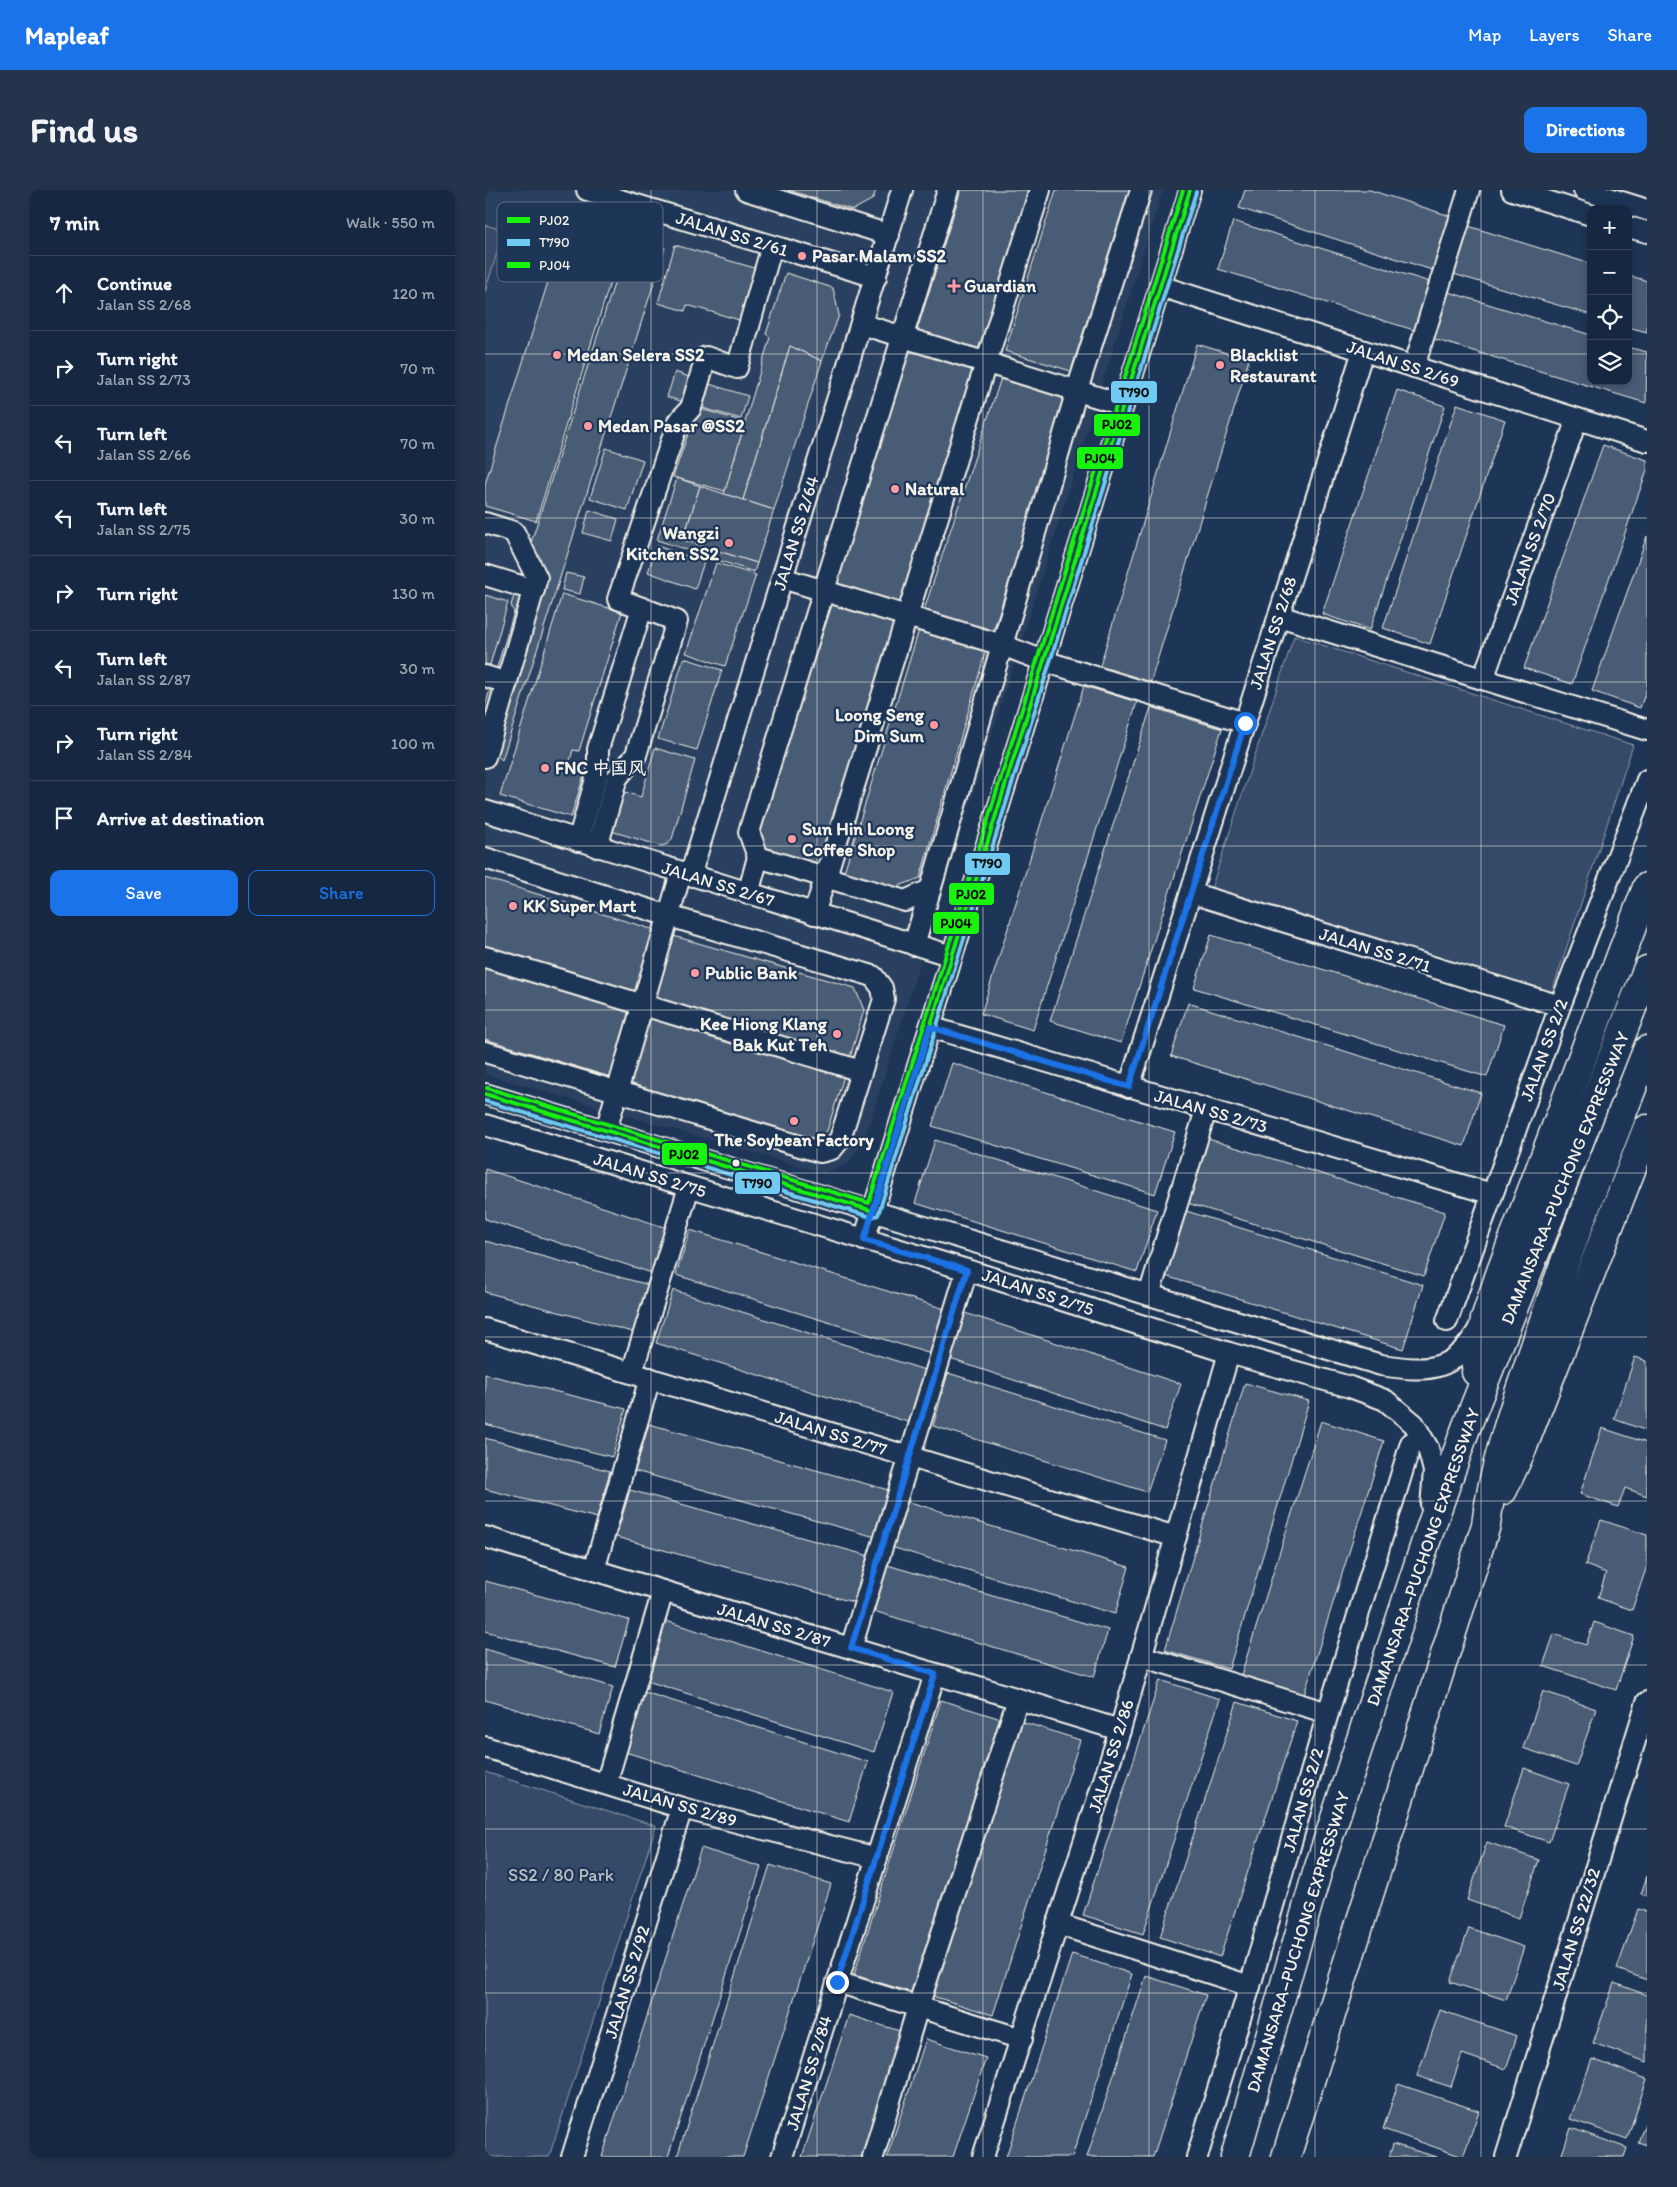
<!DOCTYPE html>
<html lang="en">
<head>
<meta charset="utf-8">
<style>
  body { margin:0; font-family:Itim,"LXGW WenKai TC",sans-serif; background:#23344c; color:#f1f3f6 }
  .controls { position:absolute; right:15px; top:15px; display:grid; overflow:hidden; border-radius:10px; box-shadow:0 2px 8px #0003 }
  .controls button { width:45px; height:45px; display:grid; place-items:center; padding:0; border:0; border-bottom:1px solid #35445a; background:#162841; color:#f1f3f6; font:25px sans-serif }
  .stop { position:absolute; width:15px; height:15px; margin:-11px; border:4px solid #1a73e8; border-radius:50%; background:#fff }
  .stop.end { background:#1a73e8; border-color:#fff; box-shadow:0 1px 5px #0008 }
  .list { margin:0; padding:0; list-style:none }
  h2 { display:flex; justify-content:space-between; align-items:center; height:65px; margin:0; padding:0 20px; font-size:21px }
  h2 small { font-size:16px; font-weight:400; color:#9ea6b1 }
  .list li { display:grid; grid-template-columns:32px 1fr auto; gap:15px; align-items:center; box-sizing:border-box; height:75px; padding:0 20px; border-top:1px solid #35445a }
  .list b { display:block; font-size:19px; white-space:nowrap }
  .list p { margin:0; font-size:16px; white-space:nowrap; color:#9ea6b1 }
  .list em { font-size:16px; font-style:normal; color:#9ea6b1 }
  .actions { display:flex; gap:10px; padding:15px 20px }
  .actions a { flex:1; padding:11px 0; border:1px solid #1a73e8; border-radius:10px; text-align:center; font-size:18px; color:#1a73e8 }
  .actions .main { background:#1a73e8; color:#fff }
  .icon { flex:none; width:28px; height:28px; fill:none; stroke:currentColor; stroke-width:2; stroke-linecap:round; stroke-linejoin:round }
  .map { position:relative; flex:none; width:1162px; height:1967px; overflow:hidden; border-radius:10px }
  header { display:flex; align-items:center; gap:30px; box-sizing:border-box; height:70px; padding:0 25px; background:#1a73e8; color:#fff }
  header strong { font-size:24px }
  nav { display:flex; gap:28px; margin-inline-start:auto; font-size:18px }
  .intro { display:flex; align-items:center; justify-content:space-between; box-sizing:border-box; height:120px; padding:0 30px }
  h1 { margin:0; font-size:35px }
  .button { padding:12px 22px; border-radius:10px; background:#1a73e8; color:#fff; font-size:18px; font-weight:700 }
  main { display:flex; gap:30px; padding:0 30px }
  aside { flex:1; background:#162841; border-radius:10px; box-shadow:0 2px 8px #0003 }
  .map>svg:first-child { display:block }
</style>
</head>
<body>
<header>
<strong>Mapleaf</strong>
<nav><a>Map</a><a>Layers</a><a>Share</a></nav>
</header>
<div class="intro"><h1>Find us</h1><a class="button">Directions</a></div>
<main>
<aside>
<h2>7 min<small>Walk · 550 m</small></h2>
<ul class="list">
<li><svg class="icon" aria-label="ahead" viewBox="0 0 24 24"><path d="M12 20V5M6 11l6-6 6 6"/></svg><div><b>Continue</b><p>Jalan SS 2/68</p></div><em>120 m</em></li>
<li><svg class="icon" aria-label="right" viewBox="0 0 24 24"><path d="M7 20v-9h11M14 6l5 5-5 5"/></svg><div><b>Turn right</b><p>Jalan SS 2/73</p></div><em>70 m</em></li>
<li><svg class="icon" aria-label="left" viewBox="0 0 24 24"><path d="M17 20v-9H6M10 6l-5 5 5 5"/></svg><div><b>Turn left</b><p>Jalan SS 2/66</p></div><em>70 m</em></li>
<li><svg class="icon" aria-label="left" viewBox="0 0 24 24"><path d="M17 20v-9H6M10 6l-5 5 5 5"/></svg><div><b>Turn left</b><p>Jalan SS 2/75</p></div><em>30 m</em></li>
<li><svg class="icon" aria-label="right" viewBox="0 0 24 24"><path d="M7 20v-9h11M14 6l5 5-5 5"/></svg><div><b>Turn right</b></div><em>130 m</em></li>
<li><svg class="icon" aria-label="left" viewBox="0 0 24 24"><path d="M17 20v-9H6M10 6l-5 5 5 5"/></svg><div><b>Turn left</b><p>Jalan SS 2/87</p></div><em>30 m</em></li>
<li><svg class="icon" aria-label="right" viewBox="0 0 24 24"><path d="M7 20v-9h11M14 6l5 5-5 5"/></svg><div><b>Turn right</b><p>Jalan SS 2/84</p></div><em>100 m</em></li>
<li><svg class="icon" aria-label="arrive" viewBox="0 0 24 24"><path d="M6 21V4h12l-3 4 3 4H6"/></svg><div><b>Arrive at destination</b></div></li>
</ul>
<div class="actions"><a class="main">Save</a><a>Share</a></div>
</aside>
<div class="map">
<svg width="1162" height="1967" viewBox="0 0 1162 1967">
  <rect width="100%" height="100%" fill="#1d3557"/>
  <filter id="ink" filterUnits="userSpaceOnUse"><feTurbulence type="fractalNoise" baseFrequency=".02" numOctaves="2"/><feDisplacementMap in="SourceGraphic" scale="10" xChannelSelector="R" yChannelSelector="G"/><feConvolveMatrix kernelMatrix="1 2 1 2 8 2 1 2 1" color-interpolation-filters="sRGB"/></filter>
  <g filter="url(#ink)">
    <path fill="#2a4060" d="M0,0H678L379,951L363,974L338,983L0,884Z"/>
    <g fill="#354a67" stroke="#949ea8">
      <path d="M0,35L19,40L0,102Z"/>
      <path d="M809,446L1148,555L1065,808L726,699Z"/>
      <path d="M0,1582L171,1636L64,1967H0Z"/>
    </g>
    <g fill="#485b74" stroke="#f4f1e8">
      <path d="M303,0H391L388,9L368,20Z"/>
      <path d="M476,0H548L498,160L432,140Z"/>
      <path d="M571,0H644L586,181L520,161Z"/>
      <path d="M760,0H885L968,27L950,81L754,18Z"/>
      <path d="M86,18L143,35L51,331L0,316V294Z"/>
      <path d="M748,31L948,93L932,141L733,79Z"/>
      <path d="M148,35L180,58L17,570L0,555V516L29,422L26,415Z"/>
      <path d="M980,35L1106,74V125L965,83Z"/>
      <path d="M190,55L273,79L258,131L202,115L200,121L173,113Z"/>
      <path d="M301,83L348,98L354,125L337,171L305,156L258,310L239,304L285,147L281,144Z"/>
      <path d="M1143,85L1162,91V142L1143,137Z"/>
      <path d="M960,101L1106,145V191H1143V157L1162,162L1161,213L945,148Z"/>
      <path d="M712,154L764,170L665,494L614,479Z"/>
      <path d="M305,156L337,171L289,320L258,310Z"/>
      <path d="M426,157L493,177L416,416L348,395Z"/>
      <path d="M190,182L210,189L202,213L182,207Z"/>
      <path d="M517,185L583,205L507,445L438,423Z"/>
      <path d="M221,193L263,206L256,229L214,217Z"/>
      <path d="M912,200L960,216L885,440L837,424Z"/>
      <path d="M972,214L1020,230L945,454L898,438Z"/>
      <path d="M212,218L260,232L240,301L188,287Z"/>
      <path d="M1118,255L1162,270V280L1087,494L1039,478Z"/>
      <path d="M121,258L158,270L142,320L105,308Z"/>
      <path d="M192,288L215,296L198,350L272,373L269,382L172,350Z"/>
      <path d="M215,296L289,320L272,373L198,350Z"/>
      <path d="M104,320L133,329L127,351L98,343Z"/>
      <path d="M1162,346V498L1155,518L1107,501Z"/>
      <path d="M172,356L219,372L210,399L163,382Z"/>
      <path d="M231,373L271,385L240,476L201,463Z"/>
      <path d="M81,383L99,387L95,404L77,400Z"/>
      <path d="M77,404L137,422L94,561L88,560L83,577L100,582L86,627L15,606Z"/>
      <path d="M0,405L23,412L5,475L0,474Z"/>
      <path d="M348,412L414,432L332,683L283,667L272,643Z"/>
      <path d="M434,440L501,460L435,688L406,699L358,685Z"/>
      <path d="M199,468L237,480L212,560L173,549Z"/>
      <path d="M599,496L652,512L548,840L496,824Z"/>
      <path d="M666,517L737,539L636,853L565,831Z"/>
      <path d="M170,558L210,570L187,649L183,654L176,656L126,641L137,601L156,607Z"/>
      <path d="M0,688L173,741L155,808L0,760Z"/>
      <path d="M185,745L370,798L379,820L364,871L165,813Z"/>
      <path d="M726,745L1019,835L1002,887L709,798Z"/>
      <path d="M0,773L153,819L132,889L0,849Z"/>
      <path d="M703,813L996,903L979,956L686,866Z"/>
      <path d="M164,824L360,883L342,941L321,952L141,898Z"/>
      <path d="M467,873L690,942L670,1004L447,936Z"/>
      <path d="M720,948L960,1022L939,1086L699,1012Z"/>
      <path d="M450,950L672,1020L652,1082L430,1013Z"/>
      <path d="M0,979L182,1038L167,1083L0,1029Z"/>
      <path d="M698,1020L938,1095L918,1159L677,1085Z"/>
      <path d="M205,1040L460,1119L446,1164L191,1085Z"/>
      <path d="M0,1051L164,1095L151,1143L0,1102Z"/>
      <path d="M188,1100L443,1181L426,1233L171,1153Z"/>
      <path d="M480,1123L696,1194L680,1240L465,1169Z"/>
      <path d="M1150,1167L1162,1171V1241L1129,1229Z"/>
      <path d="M463,1183L680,1250L662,1302L448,1236Z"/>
      <path d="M0,1184L141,1219L127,1267L0,1234Z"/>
      <path d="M760,1193L824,1211L744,1479L680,1460Z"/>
      <path d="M836,1231L899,1251L819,1505L756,1485Z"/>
      <path d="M164,1234L407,1301L394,1348L150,1281Z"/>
      <path d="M1117,1238L1162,1253V1306L1140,1298L1133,1317L1095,1304Z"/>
      <path d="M0,1248L125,1281L112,1328L0,1299Z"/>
      <path d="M145,1300L388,1367L375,1414L131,1347Z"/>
      <path d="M421,1311L644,1377L630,1424L406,1357Z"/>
      <path d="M1116,1330L1162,1345V1376L1147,1420L1113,1408L1121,1383L1100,1375Z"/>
      <path d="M399,1374L623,1440L609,1487L385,1420Z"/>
      <path d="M0,1391L144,1430L130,1477L0,1441Z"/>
      <path d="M181,1431L408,1502L389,1562L162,1491Z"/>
      <path d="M1109,1432L1149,1446L1131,1500L1058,1476L1069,1444L1101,1455Z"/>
      <path d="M0,1459L128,1497L114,1544L0,1510Z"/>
      <path d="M675,1490L735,1509L658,1744L598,1725Z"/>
      <path d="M156,1501L383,1572L364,1632L137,1561Z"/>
      <path d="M1058,1501L1111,1519L1091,1576L1038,1558Z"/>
      <path d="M456,1510L516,1529L429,1803L369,1785Z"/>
      <path d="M752,1512L812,1531L735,1767L675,1747Z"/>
      <path d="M535,1531L595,1550L508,1825L447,1806Z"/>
      <path d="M1039,1578L1084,1594L1064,1652L1019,1637Z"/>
      <path d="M1002,1652L1054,1670L1034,1728L982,1710Z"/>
      <path d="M216,1658L276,1677L183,1967H117Z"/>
      <path d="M285,1675L346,1694L258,1967H192Z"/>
      <path d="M1162,1686V1706L1156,1704Z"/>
      <path d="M1153,1719L1162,1722V1790L1132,1779Z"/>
      <path d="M984,1738L1039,1757L1021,1810L965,1792Z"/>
      <path d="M587,1764L647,1784L587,1967H521Z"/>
      <path d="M661,1786L721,1805L668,1967H602Z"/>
      <path d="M1129,1793L1162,1805V1872L1108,1853Z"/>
      <path d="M955,1820L1032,1846L1021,1879L977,1864L966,1897L932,1886Z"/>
      <path d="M364,1825L424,1844L384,1967H317Z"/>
      <path d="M441,1849L501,1868L468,1967H402Z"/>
      <path d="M1107,1869L1162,1889L1142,1949L1085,1929Z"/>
      <path d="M913,1894L994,1921L978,1967L898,1939Z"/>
      <path d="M1162,1928V1955L1153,1952Z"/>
      <path d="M1086,1938L1142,1958L1139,1967H1076Z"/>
      <path d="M908,1954L952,1967H904Z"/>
    </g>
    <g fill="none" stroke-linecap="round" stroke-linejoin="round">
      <defs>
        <g id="minor">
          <path d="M102,0L391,87"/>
          <path d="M261,0L404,45"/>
          <path d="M1027,0L1106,25"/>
          <path d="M1099,0L1162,20"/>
          <path d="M1143,37L1162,42"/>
          <path d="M675,96L1162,251"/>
          <path d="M376,134L638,215"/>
          <path d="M929,177L984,0"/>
          <path d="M0,333L29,342L52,388L0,567"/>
          <path d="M0,385L49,400"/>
          <path d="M297,388L517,455L559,471L760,533"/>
          <path d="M794,426L1162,540"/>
          <path d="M0,486L22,493"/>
          <path d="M998,489L1092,229"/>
          <path d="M0,621L467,766"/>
          <path d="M93,651L113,582V559L157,418"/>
          <path d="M112,657L132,588L151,565L192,431L133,409L193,232L206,218L221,167L252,178L287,56"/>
          <path d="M273,667L420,711L445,700"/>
          <path d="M0,668L184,726L388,786L397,798L399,809L355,949L347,959L335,962L0,862"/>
          <path d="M205,686L417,0"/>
          <path d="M706,703L1075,816"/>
          <path d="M263,704L273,667L264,642L463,0"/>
          <path d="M329,724L555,0"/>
          <path d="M429,755L592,200L656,0"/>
          <path d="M0,767L376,881"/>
          <path d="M445,837L1007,1004"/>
          <path d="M644,897L878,161"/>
          <path d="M0,904L896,1175C943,1182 969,1183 995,1137"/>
          <path d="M0,935L482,1080L744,1163L865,1197L900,1210L929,1234L943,1258L949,1281L946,1316"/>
          <path d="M121,940L196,683"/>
          <path d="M379,1050L705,0"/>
          <path d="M664,1105L721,920"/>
          <path d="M962,1131L1075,816L1162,590"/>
          <path d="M0,1139L691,1347"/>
          <path d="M147,1182L204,997"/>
          <path d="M0,1347L635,1540"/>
          <path d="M109,1380L165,1188"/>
          <path d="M366,1458L482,1080"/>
          <path d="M656,1466L843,1523"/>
          <path d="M0,1557L197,1618L392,1668"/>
          <path d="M121,1594L178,1401"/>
          <path d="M572,1734L765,1796"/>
          <path d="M352,1792L537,1849"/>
          <path d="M87,1967L197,1618"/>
          <path d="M297,1967L450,1484"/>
          <path d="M388,1967L433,1817L533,1509"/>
          <path d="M498,1967L635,1540L744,1163"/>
          <path d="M712,1967L765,1796L843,1523L926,1253"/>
          <path d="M1021,1967L1162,1512"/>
        </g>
        <g id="highway">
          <path d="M991,1182L1000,1129L1015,1084L1162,697"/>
          <path d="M1018,1300L1037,1259L1162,939"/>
          <path d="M750,1967L832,1683L943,1345L981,1238L1162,780"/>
          <path d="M801,1967L1001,1335C1008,1277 1027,1223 1046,1168C1081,1064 1122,962 1162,860"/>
        </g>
      </defs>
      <use href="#minor" stroke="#f4f1e8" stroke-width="24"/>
      <use href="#highway" stroke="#f4f1e8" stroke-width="31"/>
      <use href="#minor" stroke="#1d3557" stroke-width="20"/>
      <use href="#highway" stroke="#1d3557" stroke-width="28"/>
      <defs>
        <path id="bus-1" d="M0,904L388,1021L705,0"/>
        <path id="bus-2" d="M0,911L386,1027L393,1025L711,2"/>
        <path id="bus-3" d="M2,898L384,1013L698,0"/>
      </defs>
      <use href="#bus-1" stroke="#1d3557" stroke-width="8"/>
      <use href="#bus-2" stroke="#1d3557" stroke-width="8"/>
      <use href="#bus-3" stroke="#1d3557" stroke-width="8"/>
      <use href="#bus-1" stroke="#19f40e" stroke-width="4"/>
      <use href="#bus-2" stroke="#71caf2" stroke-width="4"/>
      <use href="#bus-3" stroke="#19f40e" stroke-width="4"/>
    </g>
  </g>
  <g fill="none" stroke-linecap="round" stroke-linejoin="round" filter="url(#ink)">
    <path stroke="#1a73e8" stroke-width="6" d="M352,1792L450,1484L366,1458L482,1080L379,1050L445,837L644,897L760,533"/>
  </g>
  <path fill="none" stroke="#f4f1e8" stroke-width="1" stroke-opacity="0.55" d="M166,0V1967M332,0V1967M498,0V1967M664,0V1967M830,0V1967M996,0V1967M0,164H1106M1143,164H1162M0,328H1162M0,492H1162M0,656H1162M0,820H1162M0,983H1162M0,1147H1162M0,1311H1162M0,1475H1162M0,1639H1162M0,1803H1162"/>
  <g fill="#ff9aa2" stroke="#1d3557" stroke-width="2">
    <circle cx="317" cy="66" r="5"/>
    <path d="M466.5 88.5h5v5h5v5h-5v5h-5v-5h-5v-5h5z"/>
    <circle cx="72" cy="165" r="5"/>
    <circle cx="735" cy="175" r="5"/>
    <circle cx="103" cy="236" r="5"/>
    <circle cx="410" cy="299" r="5"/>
    <circle cx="244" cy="353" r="5"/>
    <circle cx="449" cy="535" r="5"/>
    <circle cx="60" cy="578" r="5"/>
    <circle cx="307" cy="649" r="5"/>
    <circle cx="28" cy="716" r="5"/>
    <circle cx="210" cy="783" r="5"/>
    <circle cx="352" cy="844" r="5"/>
    <circle cx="309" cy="931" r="5"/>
  </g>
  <circle fill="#f4f1e8" stroke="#1d3557" stroke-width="2" cx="251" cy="973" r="4.5"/>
  <g text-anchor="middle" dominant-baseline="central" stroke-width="4.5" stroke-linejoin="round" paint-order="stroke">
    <g font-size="18" fill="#f4f1e8" stroke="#1d3557">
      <text transform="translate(247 44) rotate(17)">JALAN SS 2/61</text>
      <text transform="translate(918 174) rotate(18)">JALAN SS 2/69</text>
      <text transform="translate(311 343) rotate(-73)">JALAN SS 2/64</text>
      <text transform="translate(1045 359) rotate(-70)">JALAN SS 2/70</text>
      <text transform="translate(788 443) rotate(-72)">JALAN SS 2/68</text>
      <text transform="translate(233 694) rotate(17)">JALAN SS 2/67</text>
      <text transform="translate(890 760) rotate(17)">JALAN SS 2/71</text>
      <text transform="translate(1059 860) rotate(-70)">JALAN SS 2/2</text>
      <text transform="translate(726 921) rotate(16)">JALAN SS 2/73</text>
      <text transform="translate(165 985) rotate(17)">JALAN SS 2/75</text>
      <text transform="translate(1080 988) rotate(-68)">DAMANSARA–PUCHONG EXPRESSWAY</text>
      <text transform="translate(553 1102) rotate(18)">JALAN SS 2/75</text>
      <text transform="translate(346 1243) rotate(17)">JALAN SS 2/77</text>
      <text transform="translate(938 1367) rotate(-71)">DAMANSARA–PUCHONG EXPRESSWAY</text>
      <text transform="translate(289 1435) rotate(17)">JALAN SS 2/87</text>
      <text transform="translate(626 1566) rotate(-73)">JALAN SS 2/86</text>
      <text transform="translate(818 1610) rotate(-74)">JALAN SS 2/2</text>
      <text transform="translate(195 1615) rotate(16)">JALAN SS 2/89</text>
      <text transform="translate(1091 1739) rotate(-73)">JALAN SS 22/32</text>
      <text transform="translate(813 1752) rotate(-73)">DAMANSARA–PUCHONG EXPRESSWAY</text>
      <text transform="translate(142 1792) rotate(-73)">JALAN SS 2/92</text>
      <text transform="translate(324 1883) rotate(-73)">JALAN SS 2/84</text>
    </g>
    <g font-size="18" font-weight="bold" fill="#f4f1e8" stroke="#1d3557" text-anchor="start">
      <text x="327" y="66">Pasar Malam SS2</text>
      <text x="479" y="96">Guardian</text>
      <text x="82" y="165">Medan Selera SS2</text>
      <text x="745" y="165">Blacklist<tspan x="745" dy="21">Restaurant</tspan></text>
      <text x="113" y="236">Medan Pasar @SS2</text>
      <text x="420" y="299">Natural</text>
      <text x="234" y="343" text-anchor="end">Wangzi<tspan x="234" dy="21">Kitchen SS2</tspan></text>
      <text x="439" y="525" text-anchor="end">Loong Seng<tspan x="439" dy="21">Dim Sum</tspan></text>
      <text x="70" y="578">FNC 中国风</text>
      <text x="317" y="639">Sun Hin Loong<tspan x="317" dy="21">Coffee Shop</tspan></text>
      <text x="38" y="716">KK Super Mart</text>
      <text x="220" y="783">Public Bank</text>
      <text x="342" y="834" text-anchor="end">Kee Hiong Klang<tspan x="342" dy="21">Bak Kut Teh</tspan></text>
      <text x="309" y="950" text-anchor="middle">The Soybean Factory</text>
    </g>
    <g font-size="18" fill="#bbbfc1" stroke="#1d3557">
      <text x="76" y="1685">SS2 / 80 Park</text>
    </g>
  </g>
  <rect x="12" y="12" width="166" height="80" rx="8" fill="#1d3557" stroke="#5e6d82" stroke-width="1"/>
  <rect x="22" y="27" width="23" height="6" fill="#19f40e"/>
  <rect x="22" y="49" width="23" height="7" fill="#71caf2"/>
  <rect x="22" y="72" width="23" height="6" fill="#19f40e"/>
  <g font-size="14" fill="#f4f1e8">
    <text x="54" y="35">PJ02</text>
    <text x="54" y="57">T790</text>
    <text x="54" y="80">PJ04</text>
  </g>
  <g stroke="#1d3557" stroke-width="2">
    <rect x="625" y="190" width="48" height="24" rx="5" fill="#71caf2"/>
    <rect x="608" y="223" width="48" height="24" rx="5" fill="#19f40e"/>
    <rect x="591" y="256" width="48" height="24" rx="5" fill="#19f40e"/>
    <rect x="479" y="662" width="47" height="24" rx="5" fill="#71caf2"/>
    <rect x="463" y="692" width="47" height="24" rx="5" fill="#19f40e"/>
    <rect x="447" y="721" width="48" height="24" rx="5" fill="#19f40e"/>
    <rect x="176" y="952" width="47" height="24" rx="5" fill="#19f40e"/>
    <rect x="249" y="981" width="47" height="24" rx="5" fill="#71caf2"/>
  </g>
  <g font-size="14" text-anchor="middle" font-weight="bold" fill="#111">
    <text x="649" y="207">T790</text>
    <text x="632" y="239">PJ02</text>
    <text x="615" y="273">PJ04</text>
    <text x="502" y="678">T790</text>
    <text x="486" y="709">PJ02</text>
    <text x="471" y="738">PJ04</text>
    <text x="199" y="969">PJ02</text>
    <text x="272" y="998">T790</text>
  </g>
</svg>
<div class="controls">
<button>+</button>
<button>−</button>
<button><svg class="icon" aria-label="locate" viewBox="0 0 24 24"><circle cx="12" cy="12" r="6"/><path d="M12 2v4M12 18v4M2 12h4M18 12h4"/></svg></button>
<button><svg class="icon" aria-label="layers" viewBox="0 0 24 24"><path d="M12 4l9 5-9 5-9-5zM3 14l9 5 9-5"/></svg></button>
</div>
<div class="stop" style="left:760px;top:533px"></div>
<div class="stop end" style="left:352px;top:1792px"></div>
</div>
</main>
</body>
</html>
